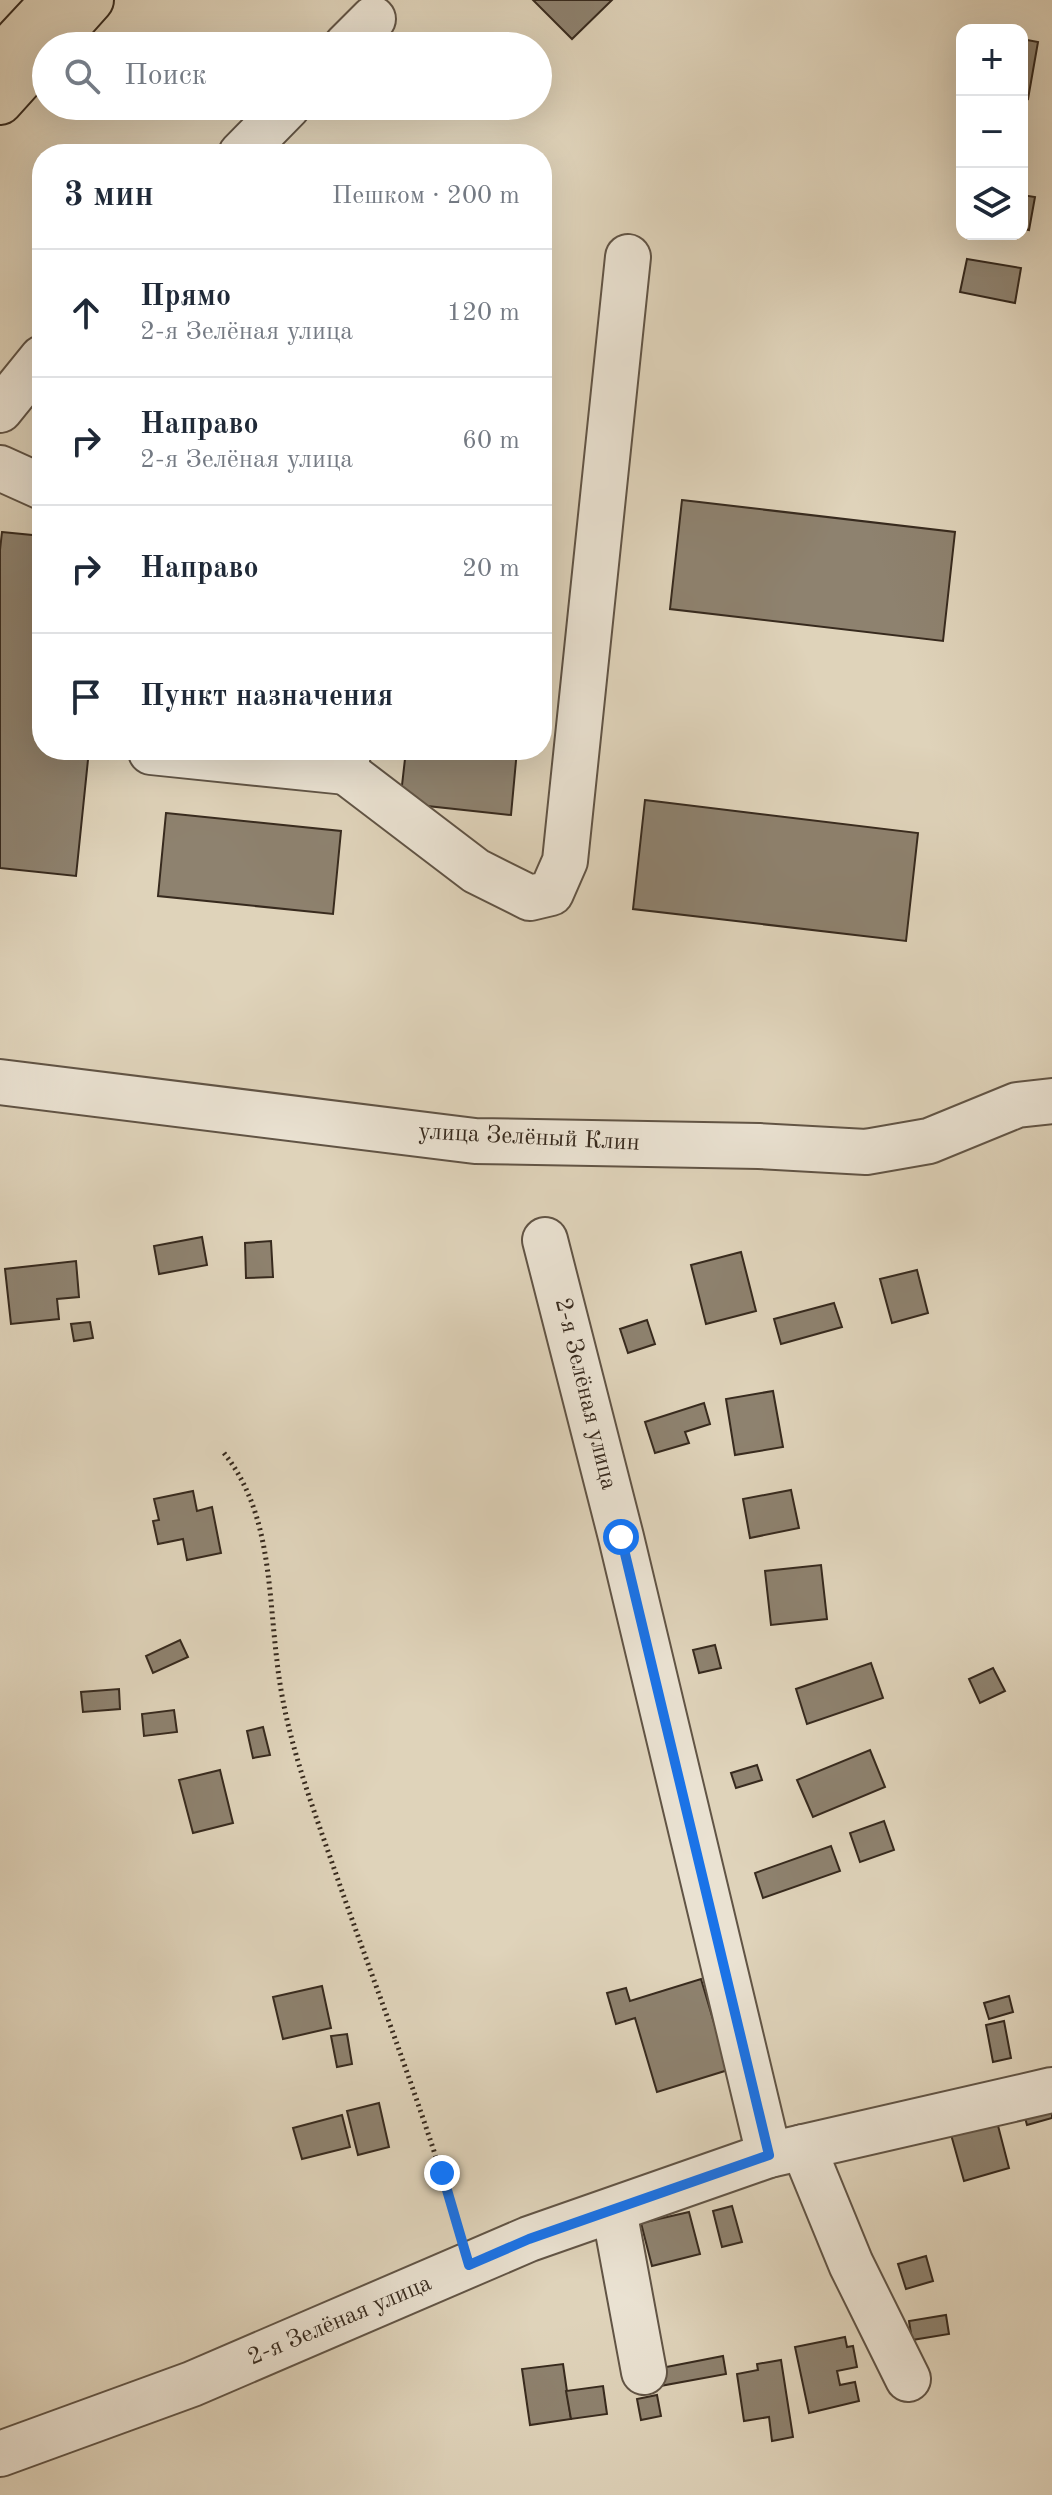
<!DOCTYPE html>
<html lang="ru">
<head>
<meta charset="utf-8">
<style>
  body { margin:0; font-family:"Old Standard TT",serif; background:#f6f6f7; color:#1f2937 }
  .controls { position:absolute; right:24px; top:24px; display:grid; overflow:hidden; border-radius:16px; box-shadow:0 8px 32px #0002 }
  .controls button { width:72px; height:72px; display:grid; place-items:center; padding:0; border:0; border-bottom:2px solid #e0e1e3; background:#fff; color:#1f2937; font:40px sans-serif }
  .stop { position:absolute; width:24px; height:24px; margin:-18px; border:6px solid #1a73e8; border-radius:50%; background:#fff }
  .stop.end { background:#1a73e8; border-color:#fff; box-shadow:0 2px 8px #0008 }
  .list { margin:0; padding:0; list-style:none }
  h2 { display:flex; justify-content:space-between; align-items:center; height:104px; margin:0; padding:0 32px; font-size:34px }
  h2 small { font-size:26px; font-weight:400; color:#747a83 }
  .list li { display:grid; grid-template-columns:52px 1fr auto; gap:24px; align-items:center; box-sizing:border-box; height:128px; padding:0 32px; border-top:2px solid #e0e1e3 }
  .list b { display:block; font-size:30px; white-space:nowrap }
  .list p { margin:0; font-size:26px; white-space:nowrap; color:#747a83 }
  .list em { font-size:26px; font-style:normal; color:#747a83 }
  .icon { flex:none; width:44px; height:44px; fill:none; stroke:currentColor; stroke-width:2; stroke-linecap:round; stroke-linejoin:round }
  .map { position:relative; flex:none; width:1052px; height:2495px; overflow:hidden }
  .search { position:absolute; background:#fff; box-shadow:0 8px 32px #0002; left:32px; top:32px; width:520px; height:88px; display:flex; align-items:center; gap:20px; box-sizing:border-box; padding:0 28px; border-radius:44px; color:#747a83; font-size:30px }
  .panel { position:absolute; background:#fff; box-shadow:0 8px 32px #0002; left:32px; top:144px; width:520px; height:616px; border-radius:32px }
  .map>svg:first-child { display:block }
</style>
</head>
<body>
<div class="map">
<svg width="1052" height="2495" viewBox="0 0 1052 2495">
  <rect width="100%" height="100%" fill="#dfd3ba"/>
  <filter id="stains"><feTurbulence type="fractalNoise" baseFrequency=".0025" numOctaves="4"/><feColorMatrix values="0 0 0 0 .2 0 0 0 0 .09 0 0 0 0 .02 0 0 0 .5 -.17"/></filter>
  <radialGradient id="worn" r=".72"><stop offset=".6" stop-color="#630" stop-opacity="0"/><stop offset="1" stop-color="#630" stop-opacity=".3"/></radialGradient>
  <g fill="#8e826f" stroke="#372a1e" stroke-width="2">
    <path d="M533,0H612L572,39Z"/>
    <path d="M1022,39L1038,42L1028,99L1022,98Z"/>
    <path d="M1022,195L1035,197L1029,230L1022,229Z"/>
    <path d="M967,259L1021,268L1015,303L960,292Z"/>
    <path d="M682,500L955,532L943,641L670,609Z"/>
    <path d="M2,532L42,536V750H89L76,876L0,868V550Z"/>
    <path d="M406,750H517L511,815L400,803Z"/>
    <path d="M645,800L918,833L906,941L633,909Z"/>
    <path d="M166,813L341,831L333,914L158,896Z"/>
    <path d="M202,1237L207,1265L159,1274L154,1246Z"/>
    <path d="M271,1241L273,1277L246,1278L245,1243Z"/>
    <path d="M741,1252L756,1311L706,1324L691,1265Z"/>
    <path d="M76,1261L79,1297L57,1299L59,1319L11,1324L5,1269Z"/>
    <path d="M917,1270L928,1313L892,1323L880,1279Z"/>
    <path d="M834,1303L842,1327L781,1344L774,1319Z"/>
    <path d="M647,1320L655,1344L628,1353L620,1329Z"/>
    <path d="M90,1322L93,1338L74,1341L71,1324Z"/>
    <path d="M773,1391L783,1447L735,1455L726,1399Z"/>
    <path d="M704,1403L710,1424L685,1432L689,1443L655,1453L645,1422Z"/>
    <path d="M791,1490L799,1528L750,1538L743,1499Z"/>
    <path d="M193,1491L197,1511L212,1507L221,1553L187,1560L183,1539L158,1544L153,1521L159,1520L154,1499Z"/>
    <path d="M821,1565L827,1619L771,1625L765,1571Z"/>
    <path d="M180,1640L188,1657L153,1673L146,1656Z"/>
    <path d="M715,1645L721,1668L699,1673L693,1650Z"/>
    <path d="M871,1663L883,1698L807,1724L796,1689Z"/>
    <path d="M993,1668L1005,1691L980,1703L969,1679Z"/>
    <path d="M119,1689L120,1709L83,1712L81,1692Z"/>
    <path d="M174,1710L177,1732L144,1736L142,1714Z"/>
    <path d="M263,1727L270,1755L253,1758L247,1731Z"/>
    <path d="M870,1750L885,1787L813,1817L797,1780Z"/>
    <path d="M757,1765L762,1780L736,1788L731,1773Z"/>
    <path d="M220,1770L233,1823L193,1833L179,1780Z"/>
    <path d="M884,1821L894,1850L860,1862L850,1833Z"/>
    <path d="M831,1846L840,1871L763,1898L755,1873Z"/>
    <path d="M701,1979L728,2070L657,2092L635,2018L616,2024L607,1993L626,1988L630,2001Z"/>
    <path d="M322,1986L331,2028L283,2039L273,1997Z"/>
    <path d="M1009,1996L1013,2012L989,2019L984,2003Z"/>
    <path d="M1004,2021L1011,2058L993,2062L986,2025Z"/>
    <path d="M347,2034L352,2064L337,2067L331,2036Z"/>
    <path d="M1052,2096V2118L1027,2125L1021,2103Z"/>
    <path d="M379,2103L389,2147L358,2155L347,2111Z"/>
    <path d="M342,2115L350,2147L302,2159L293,2128Z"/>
    <path d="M996,2118L1009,2168L964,2181L950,2131Z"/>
    <path d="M732,2206L742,2242L722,2247L713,2211Z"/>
    <path d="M689,2212L700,2254L652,2266L641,2223Z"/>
    <path d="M926,2256L933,2281L906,2289L898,2264Z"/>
    <path d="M946,2315L949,2334L912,2340L909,2321Z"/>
    <path d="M845,2337L847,2347L853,2346L857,2367L837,2371L840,2385L855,2382L859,2401L809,2413L795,2347Z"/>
    <path d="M723,2356L726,2374L660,2386L656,2369Z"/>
    <path d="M781,2360L793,2437L772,2441L769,2417L744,2421L737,2374L758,2370L757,2364Z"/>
    <path d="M563,2364L571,2419L530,2425L522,2369Z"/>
    <path d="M603,2386L607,2414L571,2419L566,2391Z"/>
    <path d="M657,2395L661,2416L641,2420L637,2399Z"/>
  </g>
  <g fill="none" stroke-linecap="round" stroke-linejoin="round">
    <defs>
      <g id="minor">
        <path d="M346,46L373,19"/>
        <path d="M241,154L288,106"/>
        <path d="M0,410L42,358"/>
        <path d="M0,468L42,487"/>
        <path d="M152,750L151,752L346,772L348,750"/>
        <path d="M346,772L476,871L530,898L551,893L565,861L628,257"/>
        <path d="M0,1082L475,1141L759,1146L866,1152L929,1141L1017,1105L1052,1101"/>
        <path d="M545,1240L621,1537L769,2155"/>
        <path d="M803,2147L851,2264L908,2379"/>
        <path d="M614,2210L644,2372"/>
        <path d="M0,2454L192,2384L529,2239L769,2155L1052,2090"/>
      </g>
      <g id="major">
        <path d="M50,46L91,0"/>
        <path d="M0,58L54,0"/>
        <path d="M0,102L46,51"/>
      </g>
    </defs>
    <use href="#minor" stroke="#615445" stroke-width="48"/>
    <use href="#major" stroke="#372a1e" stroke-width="48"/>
    <path stroke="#372a1e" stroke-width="5" stroke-dasharray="2 4" stroke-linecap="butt" d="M224,1453C271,1512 268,1589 277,1661C285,1737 313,1807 337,1877C378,1994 423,2109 458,2228"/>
    <use href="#minor" stroke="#eae2d2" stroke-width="44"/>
    <use href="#major" stroke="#dfd3ba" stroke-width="44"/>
  </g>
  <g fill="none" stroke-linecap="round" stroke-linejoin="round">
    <path stroke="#1a73e8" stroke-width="10" d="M442,2173L469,2265L529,2239L769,2155L621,1537"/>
  </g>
  <g text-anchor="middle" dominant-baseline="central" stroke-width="6" stroke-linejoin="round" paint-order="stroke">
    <g font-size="24" fill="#372a1e" stroke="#eae2d2">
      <text transform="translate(529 1138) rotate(3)">улица Зелёный Клин</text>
      <text transform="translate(585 1394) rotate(76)">2-я Зелёная улица</text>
      <text transform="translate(340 2321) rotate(-23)">2-я Зелёная улица</text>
    </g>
  </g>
  <rect width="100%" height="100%" filter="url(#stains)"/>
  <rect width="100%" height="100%" fill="url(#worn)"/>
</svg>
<div class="controls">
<button>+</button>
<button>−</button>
<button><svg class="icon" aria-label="layers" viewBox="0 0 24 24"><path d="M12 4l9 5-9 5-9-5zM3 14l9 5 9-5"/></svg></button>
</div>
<div class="stop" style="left:621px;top:1537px"></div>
<div class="stop end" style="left:442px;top:2173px"></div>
<div class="search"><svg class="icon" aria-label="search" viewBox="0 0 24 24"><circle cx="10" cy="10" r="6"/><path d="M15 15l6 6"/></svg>Поиск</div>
<section class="panel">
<h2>3 мин<small>Пешком · 200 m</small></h2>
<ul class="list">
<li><svg class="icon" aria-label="ahead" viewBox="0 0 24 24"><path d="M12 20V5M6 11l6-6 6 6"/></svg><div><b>Прямо</b><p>2-я Зелёная улица</p></div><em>120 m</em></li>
<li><svg class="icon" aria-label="right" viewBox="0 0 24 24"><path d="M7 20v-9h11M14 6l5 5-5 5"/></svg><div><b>Направо</b><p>2-я Зелёная улица</p></div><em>60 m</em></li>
<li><svg class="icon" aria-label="right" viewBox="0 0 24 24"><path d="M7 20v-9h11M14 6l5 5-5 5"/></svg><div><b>Направо</b></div><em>20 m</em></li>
<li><svg class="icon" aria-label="arrive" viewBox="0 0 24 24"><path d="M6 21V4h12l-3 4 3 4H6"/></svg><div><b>Пункт назначения</b></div></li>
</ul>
</section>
</div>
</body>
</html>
